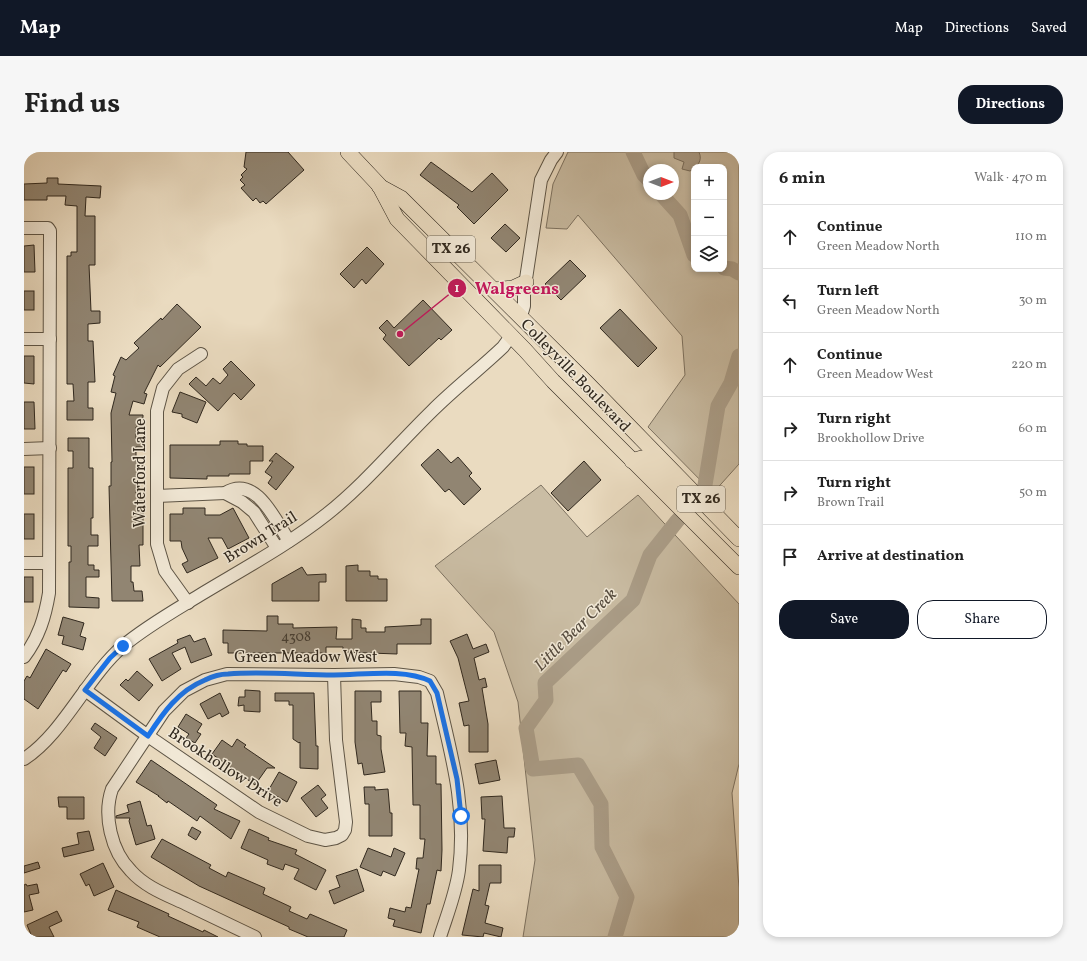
<!DOCTYPE html>
<html lang="en">
<head>
<meta charset="utf-8">
<style>
  body { margin:0; font-family:Vollkorn,serif; background:#f6f6f6; color:#222 }
  .controls { position:absolute; right:12px; top:12px; display:grid; overflow:hidden; border-radius:8px; box-shadow:0 2px 6px #0003 }
  .controls button { width:36px; height:36px; display:grid; place-items:center; padding:0; border:0; border-bottom:1px solid #e0e0e0; background:#fff; color:#222; font:20px sans-serif }
  .compass { position:absolute; left:619px; top:12px; width:36px; height:36px; border-radius:50%; background:#fff; box-shadow:0 2px 6px #0003; rotate:90deg }
  .stop { position:absolute; width:12px; height:12px; margin:-9px; border:3px solid #1a73e8; border-radius:50%; background:#fff }
  .stop.end { background:#1a73e8; border-color:#fff; box-shadow:0 1px 4px #0008 }
  .list { margin:0; padding:0; list-style:none }
  h2 { display:flex; justify-content:space-between; align-items:center; height:52px; margin:0; padding:0 16px; font-size:17px }
  h2 small { font-size:13px; font-weight:400; color:#767676 }
  .list li { display:grid; grid-template-columns:26px 1fr auto; gap:12px; align-items:center; box-sizing:border-box; height:64px; padding:0 16px; border-top:1px solid #e0e0e0 }
  .list b { display:block; font-size:15px; white-space:nowrap }
  .list p { margin:0; font-size:13px; white-space:nowrap; color:#767676 }
  .list em { font-size:13px; font-style:normal; color:#767676 }
  .actions { display:flex; gap:8px; padding:12px 16px }
  .actions a { flex:1; padding:9px 0; border:1px solid #111827; border-radius:16px; text-align:center; font-size:14px; color:#111827 }
  .actions .main { background:#111827; color:#fff }
  .icon { flex:none; width:22px; height:22px; fill:none; stroke:currentColor; stroke-width:2; stroke-linecap:round; stroke-linejoin:round }
  .map { position:relative; flex:none; width:715px; height:785px; overflow:hidden; border-radius:16px }
  header { display:flex; align-items:center; gap:24px; box-sizing:border-box; height:56px; padding:0 20px; background:#111827; color:#fff }
  header strong { font-size:19px }
  nav { display:flex; gap:22px; margin-inline-start:auto; font-size:14px }
  .intro { display:flex; align-items:center; justify-content:space-between; box-sizing:border-box; height:96px; padding:0 24px }
  h1 { margin:0; font-size:28px }
  .button { padding:10px 18px; border-radius:16px; background:#111827; color:#fff; font-size:14px; font-weight:700 }
  main { display:flex; gap:24px; padding:0 24px }
  aside { flex:1; background:#fff; border-radius:16px; box-shadow:0 2px 6px #0003 }
  .map>svg:first-child { display:block }
</style>
</head>
<body>
<header>
<strong>Map</strong>
<nav><a>Map</a><a>Directions</a><a>Saved</a></nav>
</header>
<div class="intro"><h1>Find us</h1><a class="button">Directions</a></div>
<main>
<div class="map">
<svg width="715" height="785" viewBox="0 0 715 785">
  <rect width="100%" height="100%" fill="#eadbc0"/>
  <filter id="stains"><feTurbulence type="fractalNoise" baseFrequency=".005" numOctaves="4"/><feColorMatrix values="0 0 0 0 .2 0 0 0 0 .09 0 0 0 0 .02 0 0 0 .5 -.17"/></filter>
  <radialGradient id="worn" r=".72"><stop offset=".6" stop-color="#630" stop-opacity="0"/><stop offset="1" stop-color="#630" stop-opacity=".3"/></radialGradient>
  <g fill="#cabda4" stroke="#7d7261" fill-rule="evenodd">
    <path d="M544,0H715V312L689,341L624,275L661,223L658,184L554,63L543,77L522,76L529,32ZM670,15H700V117H670ZM625,18H649V42H625Z"/>
    <path d="M517,333L563,385L614,343L715,452V612L708,641L715,736V785H499L511,708L494,550L470,480L411,414Z"/>
  </g>
  <path fill="#ab9e89" stroke="#7a6f5e" d="M650,0H675C679,9 673,15 666,19L658,17L660,10L650,6Z"/>
  <g fill="none" stroke-linecap="round" stroke-linejoin="round">
    <g stroke="#ab9e89" stroke-width="15">
      <path d="M609,0L620,23L625,28"/>
      <path d="M637,42L656,63L670,103"/>
      <path d="M700,116L708,117L715,121"/>
      <path d="M591,785L603,745L578,695L577,652L554,613L509,617L502,576L522,548L521,531L609,448L626,403L653,369L680,339L694,254L707,231L715,204"/>
    </g>
  </g>
  <g fill="#918572" stroke="#30281e">
    <path d="M222,0H264L280,18L242,52L239,49L236,51L232,46L229,49L217,36L221,33L216,28L219,25L217,23L223,17L220,15Z"/>
    <path d="M407,10L448,40L468,21L484,38L450,72L433,55L435,53L396,23Z"/>
    <path d="M23,26H34V32L77,34L76,46L62,45L61,64H71V113H65L67,159H76V171L64,172V189H69L71,230H64V256H69V268H43V249H50L49,232H43V104H47V100H53V54L41,53L42,44H23V48H0V32L23,31Z"/>
    <path d="M481,72L496,86L482,100L467,86Z"/>
    <path d="M10,93L11,120H0V94Z"/>
    <path d="M343,95L360,112L342,132L338,127L330,136L316,122Z"/>
    <path d="M546,108L562,124L537,148L521,132Z"/>
    <rect x="0" y="139" width="10" height="19"/>
    <path d="M399,148L428,178L417,188L415,186L385,214L359,187L362,183L355,176L363,168L370,176Z"/>
    <path d="M153,152L177,175L136,215L134,213L120,241L123,242L120,252L109,249L105,263H119V275H112V287H119V295H112V310H119V322H112V341H119V393H115L116,414H107V430H109L110,439H118L119,449H88L85,334H87V310H88L87,261L92,241L87,240L91,224L89,223L97,205L102,208L115,196L110,191L137,166L138,168Z"/>
    <path d="M596,157L633,196L614,215L576,176Z"/>
    <path d="M0,204H10V232L0,231Z"/>
    <path d="M207,209L231,233L217,248L210,241L194,259L165,232L172,225L182,234L189,226L196,232L204,223L199,217Z"/>
    <path d="M156,240L182,250L173,271L158,265V262L148,260Z"/>
    <path d="M0,250H10L11,277H0Z"/>
    <path d="M44,286H65V316H69V366H67V383H74V394H64V413H70V418H75V425H62V445L75,446V456L45,455V410H47V394H44V316H49V299H44Z"/>
    <path d="M196,289H214V292H223V294H239V309H226V322H205V324H183V327L146,326V293H196Z"/>
    <path d="M414,297L427,311L434,305L448,321L445,324L457,337L440,353L425,337L421,340L397,313Z"/>
    <path d="M252,301L270,315L252,338L244,331L248,325L241,320L249,309H245Z"/>
    <path d="M560,309L577,328L544,359L527,341Z"/>
    <rect x="0" y="315" width="10" height="27"/>
    <path d="M159,356H181V363H196L209,356L225,386L204,397L198,386H184L194,406L163,421L158,412L164,409L158,396L157,389H146V362H159Z"/>
    <rect x="0" y="362" width="10" height="25"/>
    <path d="M334,413V419H346V424H354V427H363V449H322V414Z"/>
    <path d="M278,415L283,423L302,422V430H295V449H248V432Z"/>
    <rect x="0" y="425" width="9" height="25"/>
    <path d="M243,464H254V472H269V476L313,475L312,487H328V467L337,468V476H342V480H361V475L397,473V467H407V492H373V502L319,500V495H302V501H204V491H199V478L243,479Z"/>
    <path d="M39,465L60,471L56,484L62,486L59,498L38,492L40,484L34,483Z"/>
    <path d="M443,482L449,497L462,492L465,500L450,506L455,528L461,526L463,535L458,536L464,572V600H445V573L440,574L435,551L445,549L434,506L426,489Z"/>
    <path d="M166,483L170,490L181,486L188,503L167,511L161,495L148,501L157,517L138,529L125,507L154,491L153,488Z"/>
    <path d="M22,497L47,512L42,520L39,518L14,557L0,547V529L3,524L6,526Z"/>
    <path d="M113,519L129,533L115,549L96,533L102,527L104,529Z"/>
    <path d="M221,538L236,539V560L220,559V553L214,554L215,545H221Z"/>
    <path d="M331,539H357V550H347L348,569H353V583L357,584V597L361,620L340,623L338,611L334,612L331,590Z"/>
    <path d="M375,539H397V571H404L403,604H412V632H417L418,698L417,719L413,718L406,752H403L397,781L369,774L371,768L364,766L366,756L381,760L382,755L387,756L395,717H392L393,706H399L401,687H396V653H389L388,595L381,594L382,581H376Z"/>
    <path d="M196,541L205,561L198,565L196,561L184,567L176,552Z"/>
    <path d="M251,541H290L292,594H294V617L276,616V590L275,591L269,587V553H265V549H251Z"/>
    <path d="M162,562L178,572L173,580L177,582L171,591L162,586L165,582L154,575Z"/>
    <path d="M71,571L93,586L81,604L70,596L77,585L67,577Z"/>
    <path d="M213,587L222,593L220,595L251,616H243L231,633L188,602L198,588L208,595Z"/>
    <path d="M127,608L193,653L190,657L216,669L207,687L176,664L173,669L144,649L143,651L134,644H135L112,630Z"/>
    <path d="M472,608L476,628L455,632L451,612Z"/>
    <path d="M255,620L273,630L263,650L244,639Z"/>
    <path d="M294,633L302,643L297,647L304,656L292,665L277,646Z"/>
    <path d="M340,635H351V638L364,637L366,661H368V684H345V652H341Z"/>
    <path d="M478,644L480,676H491L490,685H484L483,701L459,699L461,667H458L457,645Z"/>
    <path d="M34,645H60V667H43V655H35Z"/>
    <path d="M116,649L123,674L127,673L131,687L112,693L105,669L106,666H92V664L105,660L103,653Z"/>
    <path d="M168,675L177,680L172,688L164,683Z"/>
    <path d="M225,677L245,686L244,688L273,698L271,702L302,718L292,738L270,727L275,717L261,712L259,718L243,712L244,708L217,696Z"/>
    <path d="M65,679L70,698L40,705L38,696L55,692L53,681Z"/>
    <path d="M138,687L187,713L185,716L202,725L204,720L241,736L239,742L267,755L265,759L283,767L286,762L323,778L320,785H284L265,777V775L175,734L127,705Z"/>
    <path d="M344,696L367,705L370,696L381,701L371,724L359,719L357,724L336,715Z"/>
    <path d="M14,710L16,716L0,721V714Z"/>
    <path d="M79,711L90,735L70,744L65,732L62,734L56,722Z"/>
    <path d="M455,713H477V731H466L461,753L465,754L461,771L479,776L477,785L460,781L459,785L438,783L449,737L455,739Z"/>
    <path d="M333,717L340,739L310,752L305,739L316,735L312,724Z"/>
    <path d="M2,732L3,734L13,732L15,741L5,743L9,758L0,760V733Z"/>
    <path d="M92,738L145,762L144,764L179,780L180,778L194,785H136L113,775L115,770L84,758Z"/>
    <path d="M33,759L38,769L25,775L30,785H8L3,773Z"/>
  </g>
  <g fill="none" stroke-linecap="round" stroke-linejoin="round">
    <defs>
      <g id="minor">
        <path d="M0,76H24L26,79L25,441C21,465 15,485 0,505"/>
        <path d="M497,164L500,154V140L517,28L527,8L533,0"/>
        <path d="M0,187H26"/>
        <path d="M0,297L26,296"/>
        <path d="M201,341L218,350L230,360L253,396"/>
        <path d="M133,344L201,341C232,322 251,368 265,389"/>
        <path d="M0,411H25"/>
        <path d="M164,451L141,419L133,392V259L139,236L154,217L177,202"/>
        <path d="M61,538L124,584L235,660L284,684L301,688L312,686L318,683L321,678L322,670L312,588L310,523"/>
        <path d="M0,607C39,582 63,525 99,494C123,474 150,459 176,443C219,417 264,393 303,362C341,332 373,293 408,259C431,236 456,217 479,195L487,184"/>
        <path d="M231,785C208,774 185,763 162,752C143,743 121,735 107,719C87,699 79,663 88,637L140,559L160,539L181,528L203,522L310,523L370,522L395,525L406,529L413,541C427,602 443,654 435,718C432,741 423,763 416,785"/>
      </g>
      <g id="major">
        <path d="M324,0L355,33L373,67L501,198L529,229L715,415"/>
        <path d="M355,34L377,46L563,231L715,387"/>
        <path d="M470,138L489,136L502,130"/>
        <path d="M608,309L618,306L630,312L668,352"/>
      </g>
    </defs>
    <use href="#minor" stroke="#5e5546" stroke-width="14"/>
    <use href="#major" stroke="#30281e" stroke-width="16"/>
    <use href="#minor" stroke="#f1e8d6" stroke-width="12"/>
    <use href="#major" stroke="#eadbc0" stroke-width="15"/>
  </g>
  <g fill="none" stroke-linecap="round" stroke-linejoin="round">
    <path stroke="#1a73e8" stroke-width="5" d="M99,494L86,506L61,538L124,584C139,561 154,539 181,528C187,525 197,522 204,522C239,519 275,523 310,523C339,523 380,516 406,529L413,541L433,627L437,664"/>
  </g>
  <g text-anchor="middle" dominant-baseline="central" stroke-width="3" stroke-linejoin="round" paint-order="stroke">
    <g font-size="14" fill="#483f33">
      <text x="272" y="485">4308</text>
    </g>
    <g fill="#f1e8d6" stroke="#6a6255" stroke-width="1">
      <rect x="403" y="84" width="48" height="26" rx="3"/>
      <rect x="653" y="334" width="48" height="26" rx="3"/>
    </g>
    <g font-size="15" font-weight="bold" fill="#30281e">
      <text x="427" y="97">TX 26</text>
      <text x="677" y="347">TX 26</text>
    </g>
    <g font-size="16" fill="#30281e" stroke="#f1e8d6">
      <text transform="translate(551 224) rotate(46)">Colleyville Boulevard</text>
      <text transform="translate(117 321) rotate(-90)">Waterford Lane</text>
      <text transform="translate(237 386) rotate(-32)">Brown Trail</text>
      <text x="282" y="506">Green Meadow West</text>
      <text transform="translate(201 616) rotate(33)">Brookhollow Drive</text>
    </g>
    <g font-size="17" font-style="italic" fill="#554b3e" stroke="#f1e8d6">
      <text transform="translate(552 478) rotate(-45)">Little Bear Creek</text>
    </g>
  </g>
  <path fill="none" stroke="#c2185b" stroke-width="1.5" d="M376 182L433 136"/>
  <g fill="#c2185b" stroke="#f1e8d6" stroke-width="1.5">
    <circle cx="376" cy="182" r="4"/>
    <circle cx="433" cy="136" r="10"/>
  </g>
  <g font-size="12" text-anchor="middle" font-weight="bold" fill="#fff">
    <text x="433" y="140">1</text>
  </g>
  <g font-size="17" text-anchor="middle" font-weight="bold" fill="#c2185b" stroke="#f1e8d6" stroke-width="3" stroke-linejoin="round" paint-order="stroke">
    <text x="493" y="142">Walgreens</text>
  </g>
  <rect width="100%" height="100%" filter="url(#stains)"/>
  <rect width="100%" height="100%" fill="url(#worn)"/>
</svg>
<div class="controls">
<button>+</button>
<button>−</button>
<button><svg class="icon" aria-label="layers" viewBox="0 0 24 24"><path d="M12 4l9 5-9 5-9-5zM3 14l9 5 9-5"/></svg></button>
</div>
<svg class="compass" viewBox="-18 -18 36 36"><path d="M0-13l5 13h-10z" fill="#e53935"/><path d="M0 13l5-13h-10z" fill="#767676"/></svg>
<div class="stop" style="left:437px;top:664px"></div>
<div class="stop end" style="left:99px;top:494px"></div>
</div>
<aside>
<h2>6 min<small>Walk · 470 m</small></h2>
<ul class="list">
<li><svg class="icon" aria-label="ahead" viewBox="0 0 24 24"><path d="M12 20V5M6 11l6-6 6 6"/></svg><div><b>Continue</b><p>Green Meadow North</p></div><em>110 m</em></li>
<li><svg class="icon" aria-label="left" viewBox="0 0 24 24"><path d="M17 20v-9H6M10 6l-5 5 5 5"/></svg><div><b>Turn left</b><p>Green Meadow North</p></div><em>30 m</em></li>
<li><svg class="icon" aria-label="ahead" viewBox="0 0 24 24"><path d="M12 20V5M6 11l6-6 6 6"/></svg><div><b>Continue</b><p>Green Meadow West</p></div><em>220 m</em></li>
<li><svg class="icon" aria-label="right" viewBox="0 0 24 24"><path d="M7 20v-9h11M14 6l5 5-5 5"/></svg><div><b>Turn right</b><p>Brookhollow Drive</p></div><em>60 m</em></li>
<li><svg class="icon" aria-label="right" viewBox="0 0 24 24"><path d="M7 20v-9h11M14 6l5 5-5 5"/></svg><div><b>Turn right</b><p>Brown Trail</p></div><em>50 m</em></li>
<li><svg class="icon" aria-label="arrive" viewBox="0 0 24 24"><path d="M6 21V4h12l-3 4 3 4H6"/></svg><div><b>Arrive at destination</b></div></li>
</ul>
<div class="actions"><a class="main">Save</a><a>Share</a></div>
</aside>
</main>
</body>
</html>
